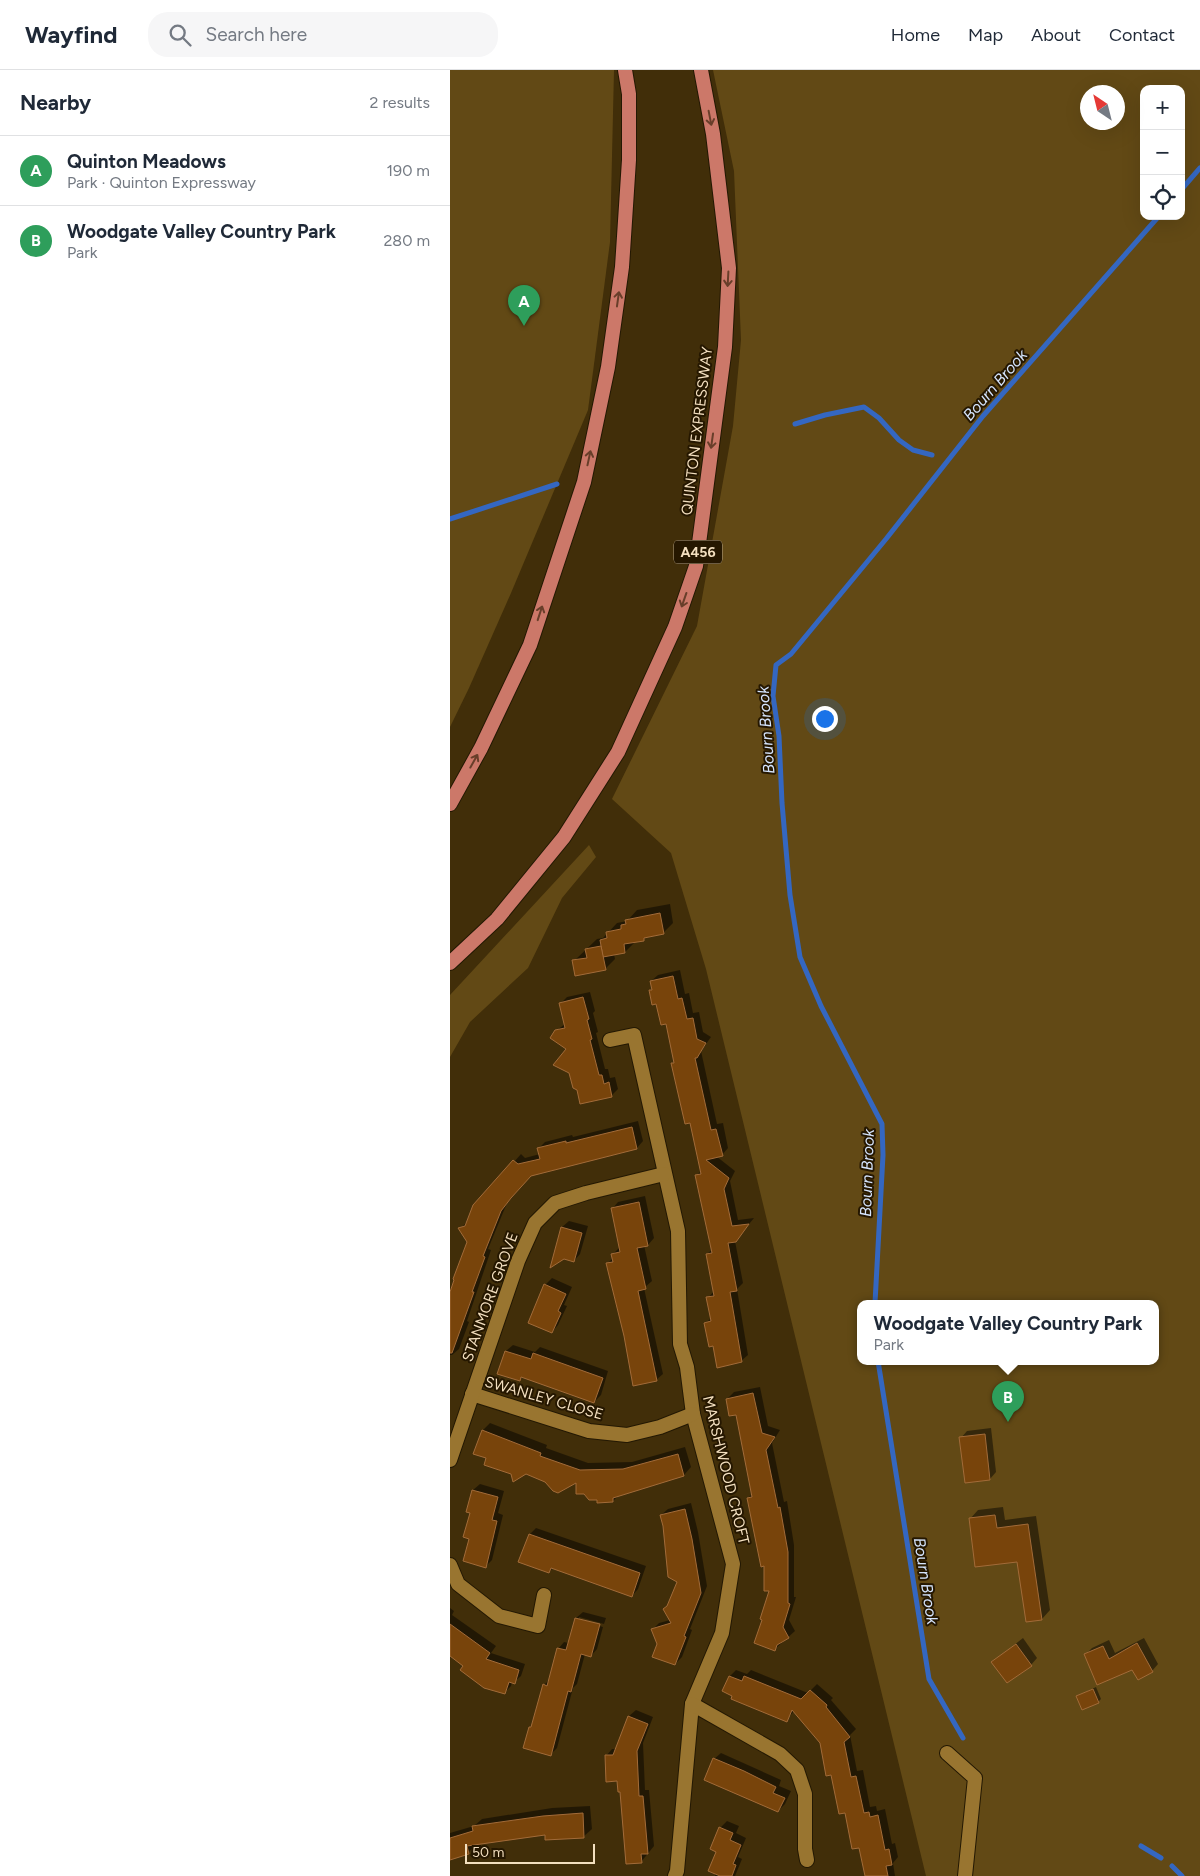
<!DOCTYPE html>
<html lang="en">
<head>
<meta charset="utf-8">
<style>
  body { margin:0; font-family:Figtree,sans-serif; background:#f6f6f7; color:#1f2937 }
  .controls { position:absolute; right:15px; top:15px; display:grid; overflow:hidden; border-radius:10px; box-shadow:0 5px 20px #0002 }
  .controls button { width:45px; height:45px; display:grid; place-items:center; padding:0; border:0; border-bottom:1px solid #e0e1e3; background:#fff; color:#1f2937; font:25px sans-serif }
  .compass { position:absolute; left:630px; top:15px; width:45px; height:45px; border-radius:50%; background:#fff; box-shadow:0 5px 20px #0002; rotate:325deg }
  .scale { position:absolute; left:15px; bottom:12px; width:130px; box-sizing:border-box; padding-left:5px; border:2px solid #f3dfbf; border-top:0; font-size:14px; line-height:18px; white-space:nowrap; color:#f3dfbf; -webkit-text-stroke:4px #251700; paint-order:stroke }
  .you { position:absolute; left:374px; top:648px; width:18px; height:18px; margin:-12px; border:4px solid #fff; border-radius:50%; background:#1a73e8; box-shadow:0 0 0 8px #1a73e833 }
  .badge { display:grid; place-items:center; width:32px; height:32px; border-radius:50%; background:#ea580c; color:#fff; font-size:16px; font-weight:700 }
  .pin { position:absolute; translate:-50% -41px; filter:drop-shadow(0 1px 2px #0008) }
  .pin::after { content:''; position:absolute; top:26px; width:18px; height:15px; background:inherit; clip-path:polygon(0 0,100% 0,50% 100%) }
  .popup { position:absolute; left:407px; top:1230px; width:302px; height:65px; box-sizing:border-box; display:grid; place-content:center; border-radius:10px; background:#fff; filter:drop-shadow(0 1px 4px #0005); font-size:16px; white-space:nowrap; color:#747a83 }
  .popup b { font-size:19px; color:#1f2937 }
  .popup::after { content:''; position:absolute; left:50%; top:100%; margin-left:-10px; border:10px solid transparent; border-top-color:#fff }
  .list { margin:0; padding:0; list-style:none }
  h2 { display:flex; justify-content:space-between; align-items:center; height:65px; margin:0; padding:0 20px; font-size:21px }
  h2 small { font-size:16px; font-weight:400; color:#747a83 }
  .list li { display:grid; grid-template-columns:32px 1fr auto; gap:15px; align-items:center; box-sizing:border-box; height:70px; padding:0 20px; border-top:1px solid #e0e1e3 }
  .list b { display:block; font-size:19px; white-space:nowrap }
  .list p { margin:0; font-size:16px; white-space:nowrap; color:#747a83 }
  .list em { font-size:16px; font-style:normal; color:#747a83 }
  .icon { flex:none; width:28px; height:28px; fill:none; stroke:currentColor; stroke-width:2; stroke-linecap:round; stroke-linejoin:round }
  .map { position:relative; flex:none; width:750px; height:1806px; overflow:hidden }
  header { display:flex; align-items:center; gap:30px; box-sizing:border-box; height:70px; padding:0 25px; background:#fff; border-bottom:1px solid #e0e1e3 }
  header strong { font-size:24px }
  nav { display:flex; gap:28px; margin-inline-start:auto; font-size:18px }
  .search { width:350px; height:45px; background:#f6f6f7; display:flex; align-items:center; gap:12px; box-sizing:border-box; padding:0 18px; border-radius:20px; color:#747a83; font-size:19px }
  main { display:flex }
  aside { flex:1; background:#fff }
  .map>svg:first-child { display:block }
</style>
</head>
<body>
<header>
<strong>Wayfind</strong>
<div class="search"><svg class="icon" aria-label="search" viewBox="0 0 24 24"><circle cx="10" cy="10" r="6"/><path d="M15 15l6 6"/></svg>Search here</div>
<nav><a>Home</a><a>Map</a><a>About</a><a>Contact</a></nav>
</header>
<main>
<aside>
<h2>Nearby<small>2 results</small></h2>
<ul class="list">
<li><span class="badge" style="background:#2e9e5b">A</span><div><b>Quinton Meadows</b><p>Park · Quinton Expressway</p></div><em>190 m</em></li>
<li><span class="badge" style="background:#2e9e5b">B</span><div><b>Woodgate Valley Country Park</b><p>Park</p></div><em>280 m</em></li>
</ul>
</aside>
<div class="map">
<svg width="750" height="1806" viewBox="0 0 750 1806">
  <rect width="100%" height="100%" fill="#412e09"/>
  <g fill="#624915" fill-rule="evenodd">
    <path d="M0,0H164L160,172L138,340L61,523L19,618L0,657Z"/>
    <path d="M263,0H750V1806H476L256,899L221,783L162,729L247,556L283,356L291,270L284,101ZM694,19H731V146H694ZM638,22H668V52H638ZM410,1233H706V1291H410Z"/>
    <path d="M139,775L146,787L112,828L78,898L20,952L0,987V925Z"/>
  </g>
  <g fill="#0007">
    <path d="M220,834L223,853L213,863L197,866L194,869L185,872L175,882L164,884L165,889L155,899L124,891L147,869L153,868L167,853L177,851L187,840Z"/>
    <path d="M230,900L235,924L239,923L243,943L249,942L253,962L261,967L251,981L267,1054L273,1053L278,1078L272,1085L266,1086L285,1101L280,1111L288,1150L304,1148L285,1171L293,1213L287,1219L298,1285L291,1291L264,1274L256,1253L262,1247L258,1228L264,1221L257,1184L263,1179L247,1105L251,1101L241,1052L222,994L225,991L217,952L200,920L203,918L201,911L208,905Z"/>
    <path d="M140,922L145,941L143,943L148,962L146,963L155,999H158L160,1008L165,1007L168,1019L161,1026L118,979L106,961L115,954L110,934L117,927Z"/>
    <path d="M188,1051L193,1071L187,1078L81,1105L57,1133L38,1179L41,1180L17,1251L19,1252L9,1279L2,1285H0V1223L18,1172L10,1159L18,1151L25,1136L71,1084L75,1088L90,1084L89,1078L95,1072L122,1065L123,1067Z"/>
    <path d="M195,1126L204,1168L198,1175H194L202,1211L194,1218L213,1304L206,1310L175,1266L157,1194L163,1188V1184L169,1178L162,1139L168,1132Z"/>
    <path d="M119,1151L138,1156L130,1184L124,1191L113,1188L102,1195L112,1157Z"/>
    <path d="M102,1208L122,1217L114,1235L117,1236L108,1255L102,1262L95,1215Z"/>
    <path d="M63,1275L85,1282L90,1277L158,1301L151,1325L144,1332L73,1306L69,1310L49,1303L56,1281Z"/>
    <path d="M310,1317L318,1356L330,1360L322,1373L334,1432L337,1431L344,1475V1527H346L339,1550L345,1561L325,1579L314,1549L321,1520L298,1428L303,1423L286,1344L277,1329L284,1322Z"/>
    <path d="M40,1353L97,1375L96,1378L138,1393L182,1392L235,1377L241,1397L234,1405L169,1425L163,1431L148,1429L127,1411H96L76,1403H62L38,1387L33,1360Z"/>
    <path d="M541,1358L546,1402L540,1409L511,1368L517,1361Z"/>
    <path d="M30,1414L54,1421L48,1443L53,1445L42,1490L35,1497L21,1468L22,1442L17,1441L23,1420Z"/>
    <path d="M241,1433L248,1462L257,1516L240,1559L242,1560L232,1587L225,1594L208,1574L202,1560L209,1553L220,1550L219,1535L229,1511L211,1445L218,1439Z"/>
    <path d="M553,1437L555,1450L586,1446L600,1540L592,1549L568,1490L520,1449L528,1440Z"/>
    <path d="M86,1458L196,1496L188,1519L182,1526L103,1498L99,1502L80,1464Z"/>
    <path d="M0,1538L4,1541L2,1545L46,1576L41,1583L75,1594L71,1606L64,1612H62L61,1616L54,1623L15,1596L0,1579Z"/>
    <path d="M133,1542L156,1548L154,1554L129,1547V1550L153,1557L147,1579L141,1586L135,1584L127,1614L123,1618L107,1678L100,1685L80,1657L83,1654L94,1615L100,1609L108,1579L114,1572L119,1573L126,1548Z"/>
    <path d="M573,1568L587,1588L581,1595L543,1592Z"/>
    <path d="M694,1568L708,1594L702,1601L683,1598L635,1585L642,1578L659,1570L665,1583Z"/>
    <path d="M286,1600L297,1604L301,1600L358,1623L367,1614L383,1628L381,1630L406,1659L400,1665L407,1701L413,1700L420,1737L426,1736L427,1741L435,1739L442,1774L445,1773L448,1787L443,1793L445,1806H416L410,1776L371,1672L344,1641L336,1651L274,1621L280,1606Z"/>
    <path d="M646,1617L651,1629L648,1632L628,1626Z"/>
    <path d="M186,1640L203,1647L193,1673L195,1720H199L204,1776L191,1792L168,1710L156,1686L162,1679H166L179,1646Z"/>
    <path d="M271,1683L331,1710L329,1716L341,1721L335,1734L328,1741L264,1689Z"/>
    <path d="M140,1736L142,1759L133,1767L96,1764L26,1774L18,1783L0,1789V1763L24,1756L32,1749L102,1738Z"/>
    <path d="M277,1751L289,1756L286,1763L296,1768L288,1787L292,1789L285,1806H265L268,1781L262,1778L270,1758Z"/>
  </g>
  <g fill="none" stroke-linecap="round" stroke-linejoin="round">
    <g stroke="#3467c1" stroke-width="5">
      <path d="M731,120L750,98"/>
      <path d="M345,354L375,345L414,337L429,348L449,370L463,380L482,385"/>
      <path d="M0,449L107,414"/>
      <path d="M425,1233L433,1085L432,1054L371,936L350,887L340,825L332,733L329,666L323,626L326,595L341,584L436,469L533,346L709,146"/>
      <path d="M428,1291L479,1609L513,1668"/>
      <path d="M691,1776L711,1788"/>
      <path d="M722,1796L732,1806"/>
    </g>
  </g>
  <g fill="#78440b" stroke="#a26b39">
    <path d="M210,843L214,864L194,868V871L174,874L175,883L153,887L150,870L157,868L156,862L171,859V855L176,854L175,850Z"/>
    <path d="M151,876L156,900L125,906L122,890L137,888L135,879Z"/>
    <path d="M223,906L228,929L232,928L237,949L243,948L247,969L256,973L247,988H245L261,1060L266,1059L273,1086L256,1090L279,1108L274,1119L282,1156L299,1154L286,1172L278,1173L287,1221L280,1222L292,1292L267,1298L263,1276L259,1277L254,1253L261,1251L256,1227L264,1226L256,1184L262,1183L245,1105L251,1104L240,1053L235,1054L221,993H224L216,954L211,955L206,934L202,935L199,920H202L200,911Z"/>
    <path d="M133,927L139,949L137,950L142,969L140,970L149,1005H152L154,1014L159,1012L162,1027L130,1034L127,1020L123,1018L119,1003L103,995L116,979L100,968L105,960L115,958L109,933Z"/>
    <path d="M182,1057L187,1079L81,1106L61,1128L51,1141L33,1186L35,1187L22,1222H24L2,1283H0V1222L4,1210L3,1209L17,1172L8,1158L15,1156L23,1135L63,1090L68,1094L90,1089L87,1078L116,1071V1073Z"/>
    <path d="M189,1132L198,1176L187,1178L196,1219L188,1221L207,1311L183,1316L174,1266L156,1193L163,1192L161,1184L170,1182L161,1138Z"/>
    <path d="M111,1157L132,1163L124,1192L114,1189L100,1198Z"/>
    <path d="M94,1214L116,1224L108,1241L111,1243L102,1263L78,1253Z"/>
    <path d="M55,1281L81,1289L83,1283L153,1308L144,1333L71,1307L70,1311L47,1304Z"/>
    <path d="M303,1323L312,1363L325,1367L316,1380L328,1438L330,1437L338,1482V1533L340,1534L333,1557L339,1568L327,1575L325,1581L304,1573L312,1550L310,1549L319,1521H314V1496L311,1497L297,1428L302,1427L286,1345L279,1346L276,1329Z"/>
    <path d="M32,1360L91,1383L90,1386L130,1400L173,1399L228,1384L234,1406L163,1428V1432L147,1433V1430H139L134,1424H126V1413L108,1423L103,1421L95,1412L76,1404L63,1412L61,1404L34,1395L36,1388L23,1384Z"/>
    <path d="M535,1364L540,1410L515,1413L509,1367Z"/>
    <path d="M22,1420L48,1427L42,1450L47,1451L36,1498L13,1491L19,1469L13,1467L20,1443L16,1442Z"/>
    <path d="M235,1439L242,1469L251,1523L234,1566L236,1567L225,1595L202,1587L207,1574L201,1559L221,1553L213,1539L217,1536L227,1512L218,1507L213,1456L210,1445Z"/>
    <path d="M545,1445L547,1458L578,1454L592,1550L576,1552L567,1492L525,1497L519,1448Z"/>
    <path d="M79,1464L190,1503L182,1527L101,1498L99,1503L68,1492Z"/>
    <path d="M125,1548L150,1554L141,1587L131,1584L121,1622L118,1621L101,1686L73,1678L79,1657H81L93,1614L97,1616L107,1578L116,1580Z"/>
    <path d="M0,1554L40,1583L36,1589L69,1600L65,1614L59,1612L55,1624L34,1618L10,1600L13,1596L0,1586Z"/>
    <path d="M687,1573L703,1602L688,1610L682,1600L647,1615L634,1584L653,1576L659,1589Z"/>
    <path d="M566,1574L582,1596L557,1613L541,1592Z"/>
    <path d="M279,1606L292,1611L294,1606L351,1629L360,1620L377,1635L376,1637L400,1667L394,1672L401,1707L406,1706L414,1743L419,1742L420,1747L428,1745L435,1780L439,1779L442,1795L436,1796L438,1806H415L409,1778L402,1779L395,1743L389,1744L381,1705L376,1706L370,1673L342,1640L337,1652L281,1629L282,1626L272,1621Z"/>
    <path d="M643,1619L649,1633L632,1640L626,1626Z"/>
    <path d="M178,1646L198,1654L187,1681L189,1726H193L198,1784H191L192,1793L176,1794L170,1722H168L167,1711L156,1712L155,1685H163Z"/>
    <path d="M263,1688L294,1701L326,1717L323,1723L335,1728L328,1742L254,1710Z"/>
    <path d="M133,1743L134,1768L95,1770V1765L17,1776L19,1784L0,1790V1768L23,1761L22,1756L93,1746Z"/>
    <path d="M269,1757L283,1763L280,1770L291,1775L283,1794L286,1795L282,1806H270L258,1801L266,1782L260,1779Z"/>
  </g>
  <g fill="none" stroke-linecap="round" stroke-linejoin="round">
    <defs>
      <g id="minor">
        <path d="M160,970L184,965L228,1161L230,1274L237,1297L243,1344L283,1494L272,1563L242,1634L227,1801L225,1806"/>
        <path d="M22,1324L139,1361L177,1365L210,1357L243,1344"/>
        <path d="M0,1390L68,1191L85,1153L105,1133L136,1123L214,1104"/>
        <path d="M0,1495L8,1514L49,1546L88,1556L94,1525"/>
        <path d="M242,1634L330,1684L347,1700L355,1724V1779L357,1790"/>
        <path d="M497,1683L525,1708L515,1806"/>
      </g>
      <g id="trunk">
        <path d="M0,734L31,678L80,575L134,412L158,297L172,197L179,90V24L175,0"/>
        <path d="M0,893L47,849L114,767L168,682L225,557L246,496L275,277L279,198L263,64L251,0"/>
      </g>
    </defs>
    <use href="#minor" stroke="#231803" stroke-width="16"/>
    <use href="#trunk" stroke="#231803" stroke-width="16"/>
    <use href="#minor" stroke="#997530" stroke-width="14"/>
    <use href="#trunk" stroke="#cc7869" stroke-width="14"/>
  </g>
  <defs><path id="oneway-shaft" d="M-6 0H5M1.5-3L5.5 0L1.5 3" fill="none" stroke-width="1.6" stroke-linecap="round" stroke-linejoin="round" transform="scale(1.25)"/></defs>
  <g stroke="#683e2a">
    <use href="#oneway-shaft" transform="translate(260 48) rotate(79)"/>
    <use href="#oneway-shaft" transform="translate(278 209) rotate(93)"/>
    <use href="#oneway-shaft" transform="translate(168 229) rotate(-82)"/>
    <use href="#oneway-shaft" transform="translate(262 371) rotate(98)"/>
    <use href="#oneway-shaft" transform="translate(139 388) rotate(-78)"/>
    <use href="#oneway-shaft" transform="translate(234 530) rotate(109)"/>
    <use href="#oneway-shaft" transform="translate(90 543) rotate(-72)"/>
    <use href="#oneway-shaft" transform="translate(24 691) rotate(-61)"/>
  </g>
  <g text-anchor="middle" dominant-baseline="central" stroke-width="4" stroke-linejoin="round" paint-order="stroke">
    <rect fill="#251700" stroke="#b5a386" stroke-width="1" x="224" y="470.5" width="48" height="23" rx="4"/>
    <g font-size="14" font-weight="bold" fill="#f3dfbf">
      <text x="248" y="482">A456</text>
    </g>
    <g font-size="15" fill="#f3dfbf" stroke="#251700">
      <text transform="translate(247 361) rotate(-83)">QUINTON EXPRESSWAY</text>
      <text transform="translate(40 1227) rotate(-70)">STANMORE GROVE</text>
      <text transform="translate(94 1328) rotate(16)">SWANLEY CLOSE</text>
      <text transform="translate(276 1400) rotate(76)">MARSHWOOD CROFT</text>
    </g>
    <g font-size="16" font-style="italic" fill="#d5e4fc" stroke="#251700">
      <text transform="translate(545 315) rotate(-49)">Bourn Brook</text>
      <text transform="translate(316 660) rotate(-94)">Bourn Brook</text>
      <text transform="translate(417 1103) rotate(-88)">Bourn Brook</text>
      <text transform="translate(476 1511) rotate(81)">Bourn Brook</text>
    </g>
  </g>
</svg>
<div class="controls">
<button>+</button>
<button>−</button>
<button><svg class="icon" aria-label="locate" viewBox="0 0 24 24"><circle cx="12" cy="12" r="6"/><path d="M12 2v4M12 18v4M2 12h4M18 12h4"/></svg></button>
</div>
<svg class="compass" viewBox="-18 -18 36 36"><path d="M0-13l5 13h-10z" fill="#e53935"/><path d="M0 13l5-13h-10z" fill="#747a83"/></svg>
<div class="scale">50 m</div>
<div class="you"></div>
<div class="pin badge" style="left:74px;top:256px;background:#2e9e5b">A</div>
<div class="pin badge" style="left:558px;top:1352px;background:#2e9e5b">B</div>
<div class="popup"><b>Woodgate Valley Country Park</b>Park</div>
</div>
</main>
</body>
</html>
